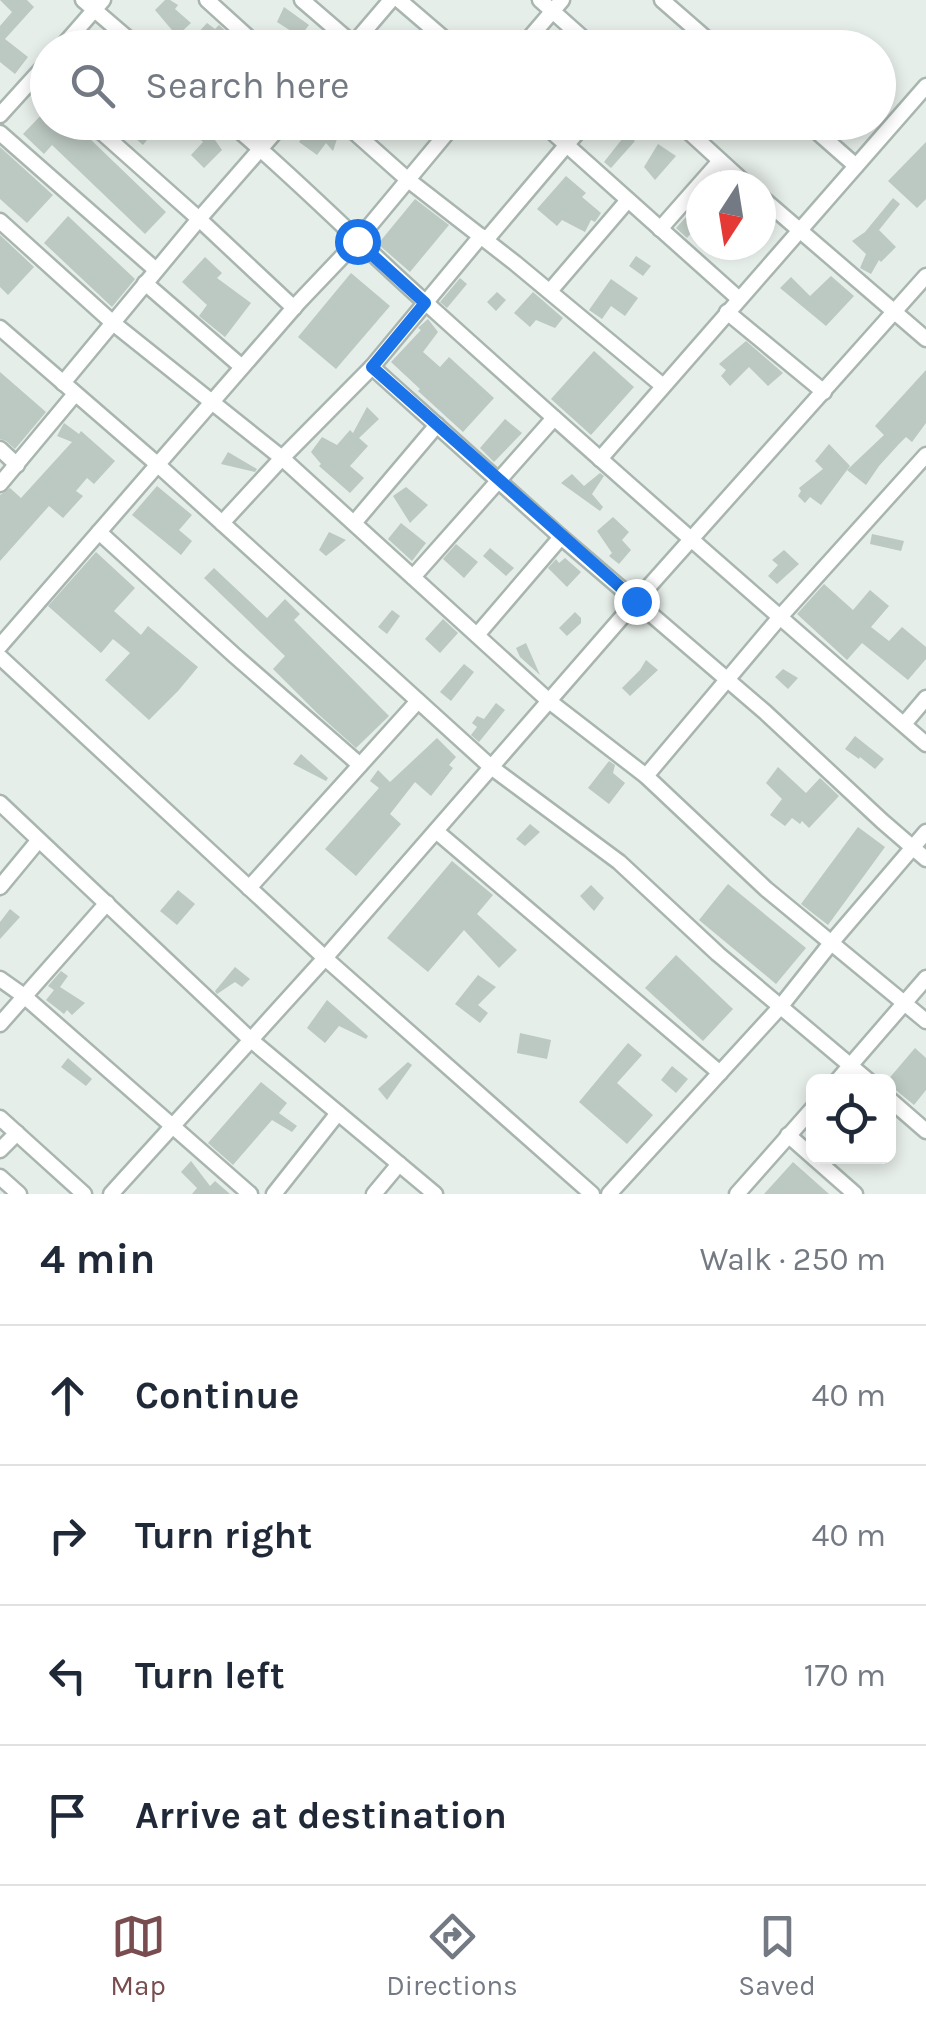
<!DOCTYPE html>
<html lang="en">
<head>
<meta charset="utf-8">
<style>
  body { margin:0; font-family:Karla,sans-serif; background:#f6f6f7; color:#1f2937 }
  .controls { position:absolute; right:30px; bottom:30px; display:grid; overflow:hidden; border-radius:15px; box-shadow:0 5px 15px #0003 }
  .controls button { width:90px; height:90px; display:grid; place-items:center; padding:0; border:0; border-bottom:2px solid #e0e1e3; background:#fff; color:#1f2937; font:50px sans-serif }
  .compass { position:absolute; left:686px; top:170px; width:90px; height:90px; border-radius:50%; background:#fff; box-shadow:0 5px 15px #0003; rotate:192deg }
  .stop { position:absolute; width:30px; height:30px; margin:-22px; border:8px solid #1a73e8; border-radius:50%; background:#fff }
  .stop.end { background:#1a73e8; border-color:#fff; box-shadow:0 2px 10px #0008 }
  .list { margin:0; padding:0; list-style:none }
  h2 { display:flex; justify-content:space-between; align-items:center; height:130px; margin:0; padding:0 40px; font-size:42px }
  h2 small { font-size:32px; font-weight:400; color:#747a83 }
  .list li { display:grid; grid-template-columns:65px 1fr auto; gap:30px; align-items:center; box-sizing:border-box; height:140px; padding:0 40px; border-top:2px solid #e0e1e3 }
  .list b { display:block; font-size:38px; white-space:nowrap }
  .list em { font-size:32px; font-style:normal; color:#747a83 }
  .icon { flex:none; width:55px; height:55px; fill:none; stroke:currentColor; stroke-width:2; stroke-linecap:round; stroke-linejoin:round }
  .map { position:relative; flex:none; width:926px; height:1194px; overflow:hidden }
  .search { position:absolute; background:#fff; box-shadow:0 5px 15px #0003; left:30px; right:30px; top:30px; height:110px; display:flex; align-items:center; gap:25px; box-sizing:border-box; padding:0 35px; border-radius:55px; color:#747a83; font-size:38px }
  .sheet { height:690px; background:#fff }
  nav { display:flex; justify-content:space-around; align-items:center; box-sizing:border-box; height:140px; border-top:2px solid #e0e1e3; background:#fff; font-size:28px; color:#747a83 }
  nav a { display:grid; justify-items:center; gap:5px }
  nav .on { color:#794d4f }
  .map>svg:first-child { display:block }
</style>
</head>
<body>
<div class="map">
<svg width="926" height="1194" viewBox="0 0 926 1194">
  <rect width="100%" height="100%" fill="#e6eee9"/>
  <g fill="#bcc8c2">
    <path d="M0,0H27L34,7L5,39L28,57L15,74L0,62V26L12,12Z"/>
    <path d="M165,0H170L178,5L175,9L191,23L177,36L155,10Z"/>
    <path d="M284,7L309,25L291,48H276L291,31L277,22Z"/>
    <path d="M207,23L215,29L219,25L244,48H211L195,36Z"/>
    <path d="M48,108V122H66L85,140L88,137L166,212L145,234L52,145L44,154L23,134Z"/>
    <path d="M116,122H161L143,145Z"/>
    <path d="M313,122H324L339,133L333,151L326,143L317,155L299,142Z"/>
    <path d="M210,133L222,150L204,168L191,155L203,142L201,140Z"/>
    <path d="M626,134L635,141L611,168L604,162Z"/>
    <path d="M926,142V199L917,208L888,181Z"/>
    <path d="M658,144L676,156L655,180L644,167Z"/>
    <path d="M0,147L53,195L27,223L0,199Z"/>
    <path d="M566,176L586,193L582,197L601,213L595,222L591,220L585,232L562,220L557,226L537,209Z"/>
    <path d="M893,198L900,204L879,230L896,247L881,262L879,260L871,274L860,268L866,254L852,241L865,232Z"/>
    <path d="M415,199L449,225L410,272L378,244Z"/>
    <path d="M68,216L135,279L112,307L44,243Z"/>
    <path d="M686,217L697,226L687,238L676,228Z"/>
    <path d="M0,235L34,267L8,295L0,287Z"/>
    <path d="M636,256L651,266L643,276L629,266Z"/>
    <path d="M205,257L222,273L217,278L251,303L225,337L199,316L207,305L182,282Z"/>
    <path d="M351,273L390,306L336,369L298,337Z"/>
    <path d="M831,276L854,296L826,326L780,288L791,277L810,296Z"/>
    <path d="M460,278L467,284L447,308L440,302Z"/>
    <path d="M611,279L638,298L625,316L611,306L602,319L589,310Z"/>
    <path d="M497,292L506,300L496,311L487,302Z"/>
    <path d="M533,292L563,318L555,328L536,320L530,327L514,313Z"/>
    <path d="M428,319L438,332L423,352L440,367L449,357L494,398L463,432L418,391L420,389L391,362L421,330L418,328Z"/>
    <path d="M746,341L783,373L768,386L749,367L730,386L721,376L726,370L719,364Z"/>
    <path d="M594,351L634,387L591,435L551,399Z"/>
    <path d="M926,370V423L912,442L906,437L898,445L879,466L866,485L847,470L884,435L875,426Z"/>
    <path d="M0,372L46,412L15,449L6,441L0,439Z"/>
    <path d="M367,407L379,419L359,438L368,446L350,466L364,478L350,493L319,466L321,464L311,452L322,437L337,445L350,430L353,433Z"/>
    <path d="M505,419L522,433L494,462L480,448Z"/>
    <path d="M64,423L79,434L81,431L115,461L94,484L87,478L76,491L83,496L63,518L49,506L0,561V495L10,488L21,498L72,442L57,436Z"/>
    <path d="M829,444L850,466L821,505L810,497L805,503L798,496L801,491L799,488L823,469L815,461Z"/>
    <path d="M228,452L257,469L255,472L221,464Z"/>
    <path d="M600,473L604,476L592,494L603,507L600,511L561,483L572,474L584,486Z"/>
    <path d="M157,486L192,515L179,530L192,541L181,555L132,515Z"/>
    <path d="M406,487L428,505L410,523L393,496Z"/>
    <path d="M613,517L629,532L622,540L631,550L619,564L609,556L612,553L597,531Z"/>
    <path d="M401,523L426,543L412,561L388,539Z"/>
    <path d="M329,532L346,540L326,556L319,550Z"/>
    <path d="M872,534L904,541L901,551L870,544Z"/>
    <path d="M456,544L478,562L464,578L443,559Z"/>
    <path d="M490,548L514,568L506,576L483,556Z"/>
    <path d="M784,550L799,564L777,584L768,576L778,565L772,560Z"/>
    <path d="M96,552L135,588L114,611L141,635L148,626L198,667L178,691L149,720L105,680L130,653L113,639L101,653L48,606Z"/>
    <path d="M565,558L581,572L567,587L548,568L556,559L559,563Z"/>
    <path d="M214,568L267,618L285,599L300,614L294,620L389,716L356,748L317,713L273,669L285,656L204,578Z"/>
    <path d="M824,584L853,610L870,590L889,606L871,627L889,641L902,627L926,647V659L908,680L862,643L847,660L797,614Z"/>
    <path d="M392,610L400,616L387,634L378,627Z"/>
    <path d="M575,612L581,618V623L567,636L559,628Z"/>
    <path d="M443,619L458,633L440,653L425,639Z"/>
    <path d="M526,643L540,675L520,657L516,648Z"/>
    <path d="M646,660L658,670L630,696L622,688L640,670Z"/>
    <path d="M464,664L474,672L451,701L440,692Z"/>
    <path d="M783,669L798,678L788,689L775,677Z"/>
    <path d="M496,703L505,710L479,742L471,735L477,727L472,723L477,716L484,719Z"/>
    <path d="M855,736L884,759L875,769L860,757L859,759L845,749Z"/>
    <path d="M437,738L456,757L449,765L453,768L431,796L415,782L390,814L401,824L356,876L325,849L379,788L370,781L378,770L390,782Z"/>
    <path d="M301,754L328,778L326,781L293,764Z"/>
    <path d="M609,761L615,765L613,773L625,783L609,804L588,788Z"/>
    <path d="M778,767L806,793L820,778L839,796L809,828L802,821L800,824L792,818L785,826L770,815L782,799L766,783Z"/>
    <path d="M530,824L540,832L525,846L516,839Z"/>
    <path d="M858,827L885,847L828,925L801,904Z"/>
    <path d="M452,861L493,895L477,914L517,950L499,968L464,930L428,972L387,938Z"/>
    <path d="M728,884L806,948L776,984L699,920Z"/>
    <path d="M591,885L604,898L594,911L580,896Z"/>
    <path d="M178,890L195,904L177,925L160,911Z"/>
    <path d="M10,909L20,917L0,939V922Z"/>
    <path d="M676,955L733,1009L703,1041L645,988Z"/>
    <path d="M235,967L250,979L242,987L235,982L217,994L215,991Z"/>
    <path d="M61,971L68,976L60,987L85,1003L72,1015L67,1010L64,1014L46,1000L54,990L48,986Z"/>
    <path d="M478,975L496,987L478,1005L488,1013L480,1023L455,1004Z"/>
    <path d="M327,1000L368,1036L366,1039L339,1026L325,1043L307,1028Z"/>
    <path d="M520,1033L551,1040L547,1059L517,1053Z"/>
    <path d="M628,1043L642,1055L617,1083L653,1115L627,1144L579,1102Z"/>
    <path d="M915,1048L926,1058V1090L914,1105L886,1082Z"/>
    <path d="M68,1058L92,1079L86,1086L61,1067Z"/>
    <path d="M408,1062L412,1065L387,1100L378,1089Z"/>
    <path d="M672,1066L688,1079L676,1093L661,1080Z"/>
    <path d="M261,1082L287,1103L279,1113L297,1126L292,1132L272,1120L233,1165L208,1143Z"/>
    <path d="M191,1161L210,1186L215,1181L230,1194H192L197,1188L181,1172Z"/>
    <path d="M793,1162L829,1194H764Z"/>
  </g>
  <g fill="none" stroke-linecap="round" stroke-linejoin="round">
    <defs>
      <g id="minor">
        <path d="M83,0L139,48"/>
        <path d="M207,0L260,48"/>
        <path d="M302,0L353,44"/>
        <path d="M399,0L455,48"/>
        <path d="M540,0L594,48"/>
        <path d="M662,0L717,48"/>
        <path d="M61,48L103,0"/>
        <path d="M350,48L391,0"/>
        <path d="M521,48L562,0"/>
        <path d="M0,115L48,62"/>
        <path d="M90,122L199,219L294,308"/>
        <path d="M229,122C297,179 359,243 425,302C590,451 757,598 926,744"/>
        <path d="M343,122L407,179L515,263L663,386"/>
        <path d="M541,122L739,299"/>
        <path d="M678,122L747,185"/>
        <path d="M806,122L856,166"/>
        <path d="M0,133L156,270"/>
        <path d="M761,197L926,339"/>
        <path d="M0,221L113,323L282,458L549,701L646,776L766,889L926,1021"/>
        <path d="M660,229L720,161"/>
        <path d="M486,240L586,122"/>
        <path d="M145,283L242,367"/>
        <path d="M550,291L628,200"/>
        <path d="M727,312L824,392"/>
        <path d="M0,328L157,464L491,767L619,862L718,954L870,1082"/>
        <path d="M372,367L561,537L765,712L882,821L926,859"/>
        <path d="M63,383L199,219L284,122"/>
        <path d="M0,449L17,465"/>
        <path d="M600,459L926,86"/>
        <path d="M0,484L75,394"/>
        <path d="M222,523L282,458L372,367L481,236"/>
        <path d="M354,523L437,425"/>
        <path d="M99,532L234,655L360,765"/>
        <path d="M413,577L554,418"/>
        <path d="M477,635L561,537"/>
        <path d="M0,646L298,303L357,241L456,122"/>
        <path d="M0,657L325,958L592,1194"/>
        <path d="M904,724L926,698"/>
        <path d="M646,776L780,617L926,455"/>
        <path d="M0,803L251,1040L435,1194"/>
        <path d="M436,831L720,1073"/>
        <path d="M0,887L38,841"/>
        <path d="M249,888L418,701"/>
        <path d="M0,979L24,996L250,1194"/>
        <path d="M0,1024L107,903"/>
        <path d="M836,1082L926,978"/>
        <path d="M888,1098L926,1131"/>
        <path d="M0,1118L84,1194"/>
        <path d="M788,1135L855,1194"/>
        <path d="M0,1150L17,1133"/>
        <path d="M0,1177L19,1194"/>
        <path d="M111,1194L325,958L636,601L926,276"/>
        <path d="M274,1194L338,1113"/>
        <path d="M374,1194L399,1164"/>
        <path d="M609,1194L781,1006L831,943L926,832"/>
        <path d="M737,1194L814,1107"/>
      </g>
    </defs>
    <use href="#minor" stroke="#a9b6af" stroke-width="19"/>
    <use href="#minor" stroke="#fff" stroke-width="14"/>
  </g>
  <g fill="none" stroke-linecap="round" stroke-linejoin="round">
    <path stroke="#1a73e8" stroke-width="12" d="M357,241L425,303L372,367L636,601"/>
  </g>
</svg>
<div class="controls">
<button><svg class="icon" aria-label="locate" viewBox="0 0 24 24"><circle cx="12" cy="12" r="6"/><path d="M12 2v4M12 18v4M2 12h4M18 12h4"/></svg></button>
</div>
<svg class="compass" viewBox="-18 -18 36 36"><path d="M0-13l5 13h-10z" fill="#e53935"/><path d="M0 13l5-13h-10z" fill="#747a83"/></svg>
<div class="stop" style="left:357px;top:241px"></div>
<div class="stop end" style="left:636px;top:601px"></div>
<div class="search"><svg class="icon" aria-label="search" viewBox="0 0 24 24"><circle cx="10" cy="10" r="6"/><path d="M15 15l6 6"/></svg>Search here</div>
</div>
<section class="sheet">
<h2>4 min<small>Walk · 250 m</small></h2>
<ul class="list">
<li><svg class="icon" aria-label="ahead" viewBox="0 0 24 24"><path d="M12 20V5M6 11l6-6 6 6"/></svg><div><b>Continue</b></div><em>40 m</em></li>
<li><svg class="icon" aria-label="right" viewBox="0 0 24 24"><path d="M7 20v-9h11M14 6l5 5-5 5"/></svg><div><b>Turn right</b></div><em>40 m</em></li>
<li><svg class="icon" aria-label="left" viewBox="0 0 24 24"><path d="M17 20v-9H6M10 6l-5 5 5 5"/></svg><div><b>Turn left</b></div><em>170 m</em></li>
<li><svg class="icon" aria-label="arrive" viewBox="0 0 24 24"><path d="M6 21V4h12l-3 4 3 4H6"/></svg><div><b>Arrive at destination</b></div></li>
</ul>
</section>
<nav>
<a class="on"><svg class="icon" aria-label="map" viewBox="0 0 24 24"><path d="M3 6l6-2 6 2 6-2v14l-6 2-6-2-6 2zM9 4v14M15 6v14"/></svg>Map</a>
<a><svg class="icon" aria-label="directions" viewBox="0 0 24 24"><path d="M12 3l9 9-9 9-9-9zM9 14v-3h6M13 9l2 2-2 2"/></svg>Directions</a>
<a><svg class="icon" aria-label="saved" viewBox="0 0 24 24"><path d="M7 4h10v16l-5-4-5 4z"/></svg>Saved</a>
</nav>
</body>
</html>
